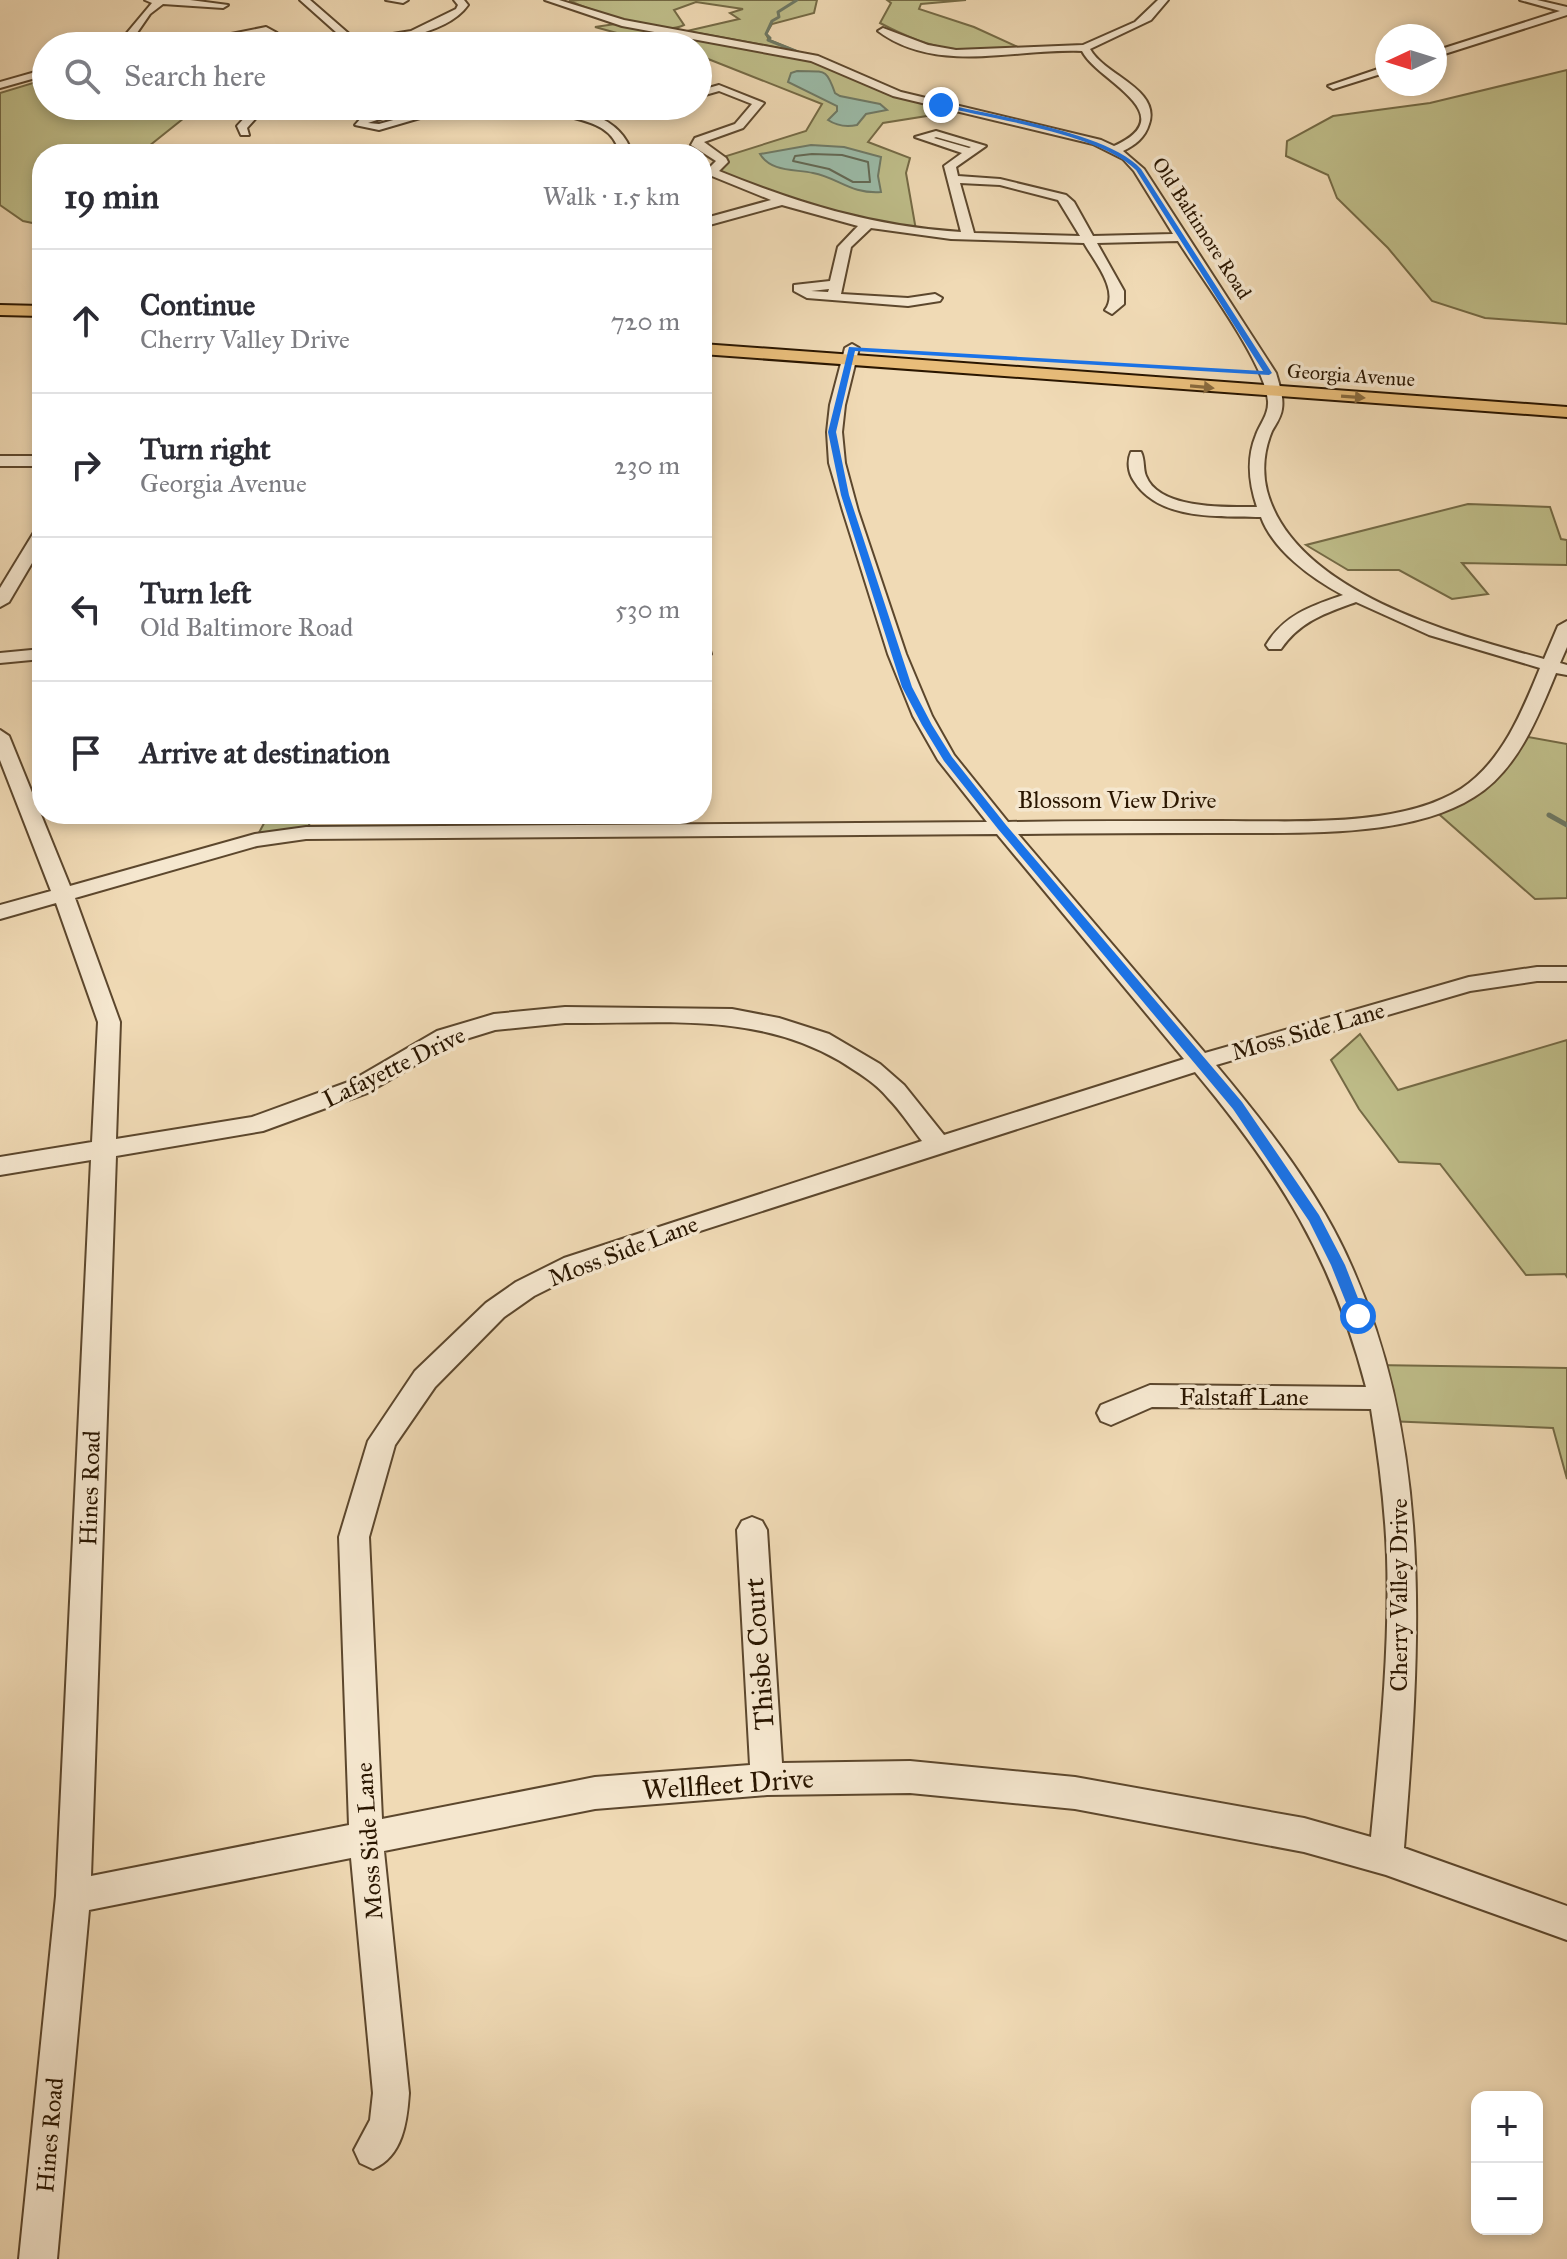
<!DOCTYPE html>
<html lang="en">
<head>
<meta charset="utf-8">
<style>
  body { margin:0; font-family:"IM FELL Great Primer",serif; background:#f7f7f7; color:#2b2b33 }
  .controls { position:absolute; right:24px; bottom:24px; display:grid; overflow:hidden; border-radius:16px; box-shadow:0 4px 12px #0003 }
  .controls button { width:72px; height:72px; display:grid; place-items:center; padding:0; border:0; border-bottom:2px solid #e1e1e2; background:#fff; color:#2b2b33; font:40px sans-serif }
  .compass { position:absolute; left:1375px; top:24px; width:72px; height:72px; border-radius:50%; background:#fff; box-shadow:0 4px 12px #0003; rotate:266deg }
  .stop { position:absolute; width:24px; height:24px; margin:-18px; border:6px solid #1a73e8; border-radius:50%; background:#fff }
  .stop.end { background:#1a73e8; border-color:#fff; box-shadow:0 2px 8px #0008 }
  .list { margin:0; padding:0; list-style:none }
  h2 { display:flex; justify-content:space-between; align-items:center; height:104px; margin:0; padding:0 32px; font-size:34px }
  h2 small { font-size:26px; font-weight:400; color:#7c7c81 }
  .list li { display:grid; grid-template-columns:52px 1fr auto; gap:24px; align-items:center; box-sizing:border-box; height:144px; padding:0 32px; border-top:2px solid #e1e1e2 }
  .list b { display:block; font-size:30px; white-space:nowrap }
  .list p { margin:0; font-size:26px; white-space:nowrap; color:#7c7c81 }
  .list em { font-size:26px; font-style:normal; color:#7c7c81 }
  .icon { flex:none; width:44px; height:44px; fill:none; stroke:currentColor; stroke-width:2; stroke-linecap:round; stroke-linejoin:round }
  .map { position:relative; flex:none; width:1567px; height:2259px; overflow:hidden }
  .search { position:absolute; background:#fff; box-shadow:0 4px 12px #0003; left:32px; top:32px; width:680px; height:88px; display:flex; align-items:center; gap:20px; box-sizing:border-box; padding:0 28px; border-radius:44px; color:#7c7c81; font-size:30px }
  .panel { position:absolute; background:#fff; box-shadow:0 4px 12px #0003; left:32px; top:144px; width:680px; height:680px; border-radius:32px }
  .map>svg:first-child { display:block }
</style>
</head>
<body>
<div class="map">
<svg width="1567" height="2259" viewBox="0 0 1567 2259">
  <rect width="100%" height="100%" fill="#f0dab5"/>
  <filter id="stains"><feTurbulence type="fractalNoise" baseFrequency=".0025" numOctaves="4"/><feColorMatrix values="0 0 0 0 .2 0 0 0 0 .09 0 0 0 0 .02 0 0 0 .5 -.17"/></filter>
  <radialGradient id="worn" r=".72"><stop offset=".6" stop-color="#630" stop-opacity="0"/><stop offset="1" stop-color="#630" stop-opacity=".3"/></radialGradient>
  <g fill="#bfbe8a" stroke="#746a45" stroke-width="2">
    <path d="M579,0H817L814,13L772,24L766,34L769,40L796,51L687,31L739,19L730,13L743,9L696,2L674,10L684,25C659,38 596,11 569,1Z"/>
    <path d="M887,0H966L921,4L919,9L974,27L1018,47C957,53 935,52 880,23L891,3Z"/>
    <path d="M622,23L814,58L877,86L941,105L933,115L883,123L868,142L910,158L906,173L916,230L868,224L711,172L720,158L806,131L822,104L698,55V46H664L595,27Z"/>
    <path d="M1567,70V324L1485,318L1432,301L1388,248L1337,198L1328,175L1286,156L1287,141L1333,116L1430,103Z"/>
    <path d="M46,79V106H199L139,154H42V225L23,221L0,205V93Z"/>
    <path d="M1468,504L1550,507L1561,539L1567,540V565L1462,563L1488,594L1452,599L1399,570H1348L1306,545Z"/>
    <path d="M1517,735L1567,744V898L1535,899L1432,808L1469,792Z"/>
    <path d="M269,814H313L306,833L255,840Z"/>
    <path d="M1360,1034L1398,1090L1567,1040V1277L1565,1274L1526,1275L1440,1164L1399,1162L1359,1109L1331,1060Z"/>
    <path d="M1373,1365L1567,1368V1479L1553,1428L1387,1421Z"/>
  </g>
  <g fill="#9bbba8" stroke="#6e7965" stroke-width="2">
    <path d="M797,71C825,72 826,67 835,93L840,96L880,104L887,110L866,114L857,125C847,127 837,126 828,120L837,111V106L788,82L791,73Z"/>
    <path d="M811,145L844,147L881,157L878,176L881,192C850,194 839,178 813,173C794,169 771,172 760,154Z"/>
  </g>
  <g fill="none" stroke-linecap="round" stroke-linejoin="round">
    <path stroke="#626854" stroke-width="2" d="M812,154L842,155L868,162L870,182H853L829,169L793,161L795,156Z"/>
    <path stroke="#6e7965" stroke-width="3" d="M797,0L778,12L779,17L772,21L766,34L770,38L768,40L798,52"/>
    <path stroke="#6e7965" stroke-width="5" d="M1549,815L1567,825"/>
    <defs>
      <g id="minor">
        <path d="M145,0H190L228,5L223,8L163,4L150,14L130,43L116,46L152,3Z"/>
        <path d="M300,0H310L356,40L411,31L456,9L458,5L454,0H464L468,5C445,39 362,46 327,46L346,41Z"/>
        <path d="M386,0H408L403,3Z"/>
        <path d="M545,0H559L624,20L818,56L901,92L1101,140L1114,146C1185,114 1097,81 1082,51C1015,48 937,75 878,31L883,28L928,45L956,50L1083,45L1135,22L1158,0H1168L1151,20L1090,49C1104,75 1161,89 1149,124C1145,138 1135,145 1123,151L1144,169L1276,373C1279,384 1284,397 1282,409C1281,417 1276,424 1272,431C1264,450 1262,471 1267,491C1294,592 1455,635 1544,659L1558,626L1567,621V647L1560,663L1567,665V675L1556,673C1538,717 1517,771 1474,797C1406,840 1291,832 1212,833C1148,833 1083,833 1018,834L1205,1053L1469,977L1537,967H1567V981H1537L1470,991L1216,1065C1267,1126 1319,1192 1351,1265C1434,1450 1420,1650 1404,1848L1567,1906V1940L1386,1875L1304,1852L1075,1809L910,1793L767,1795L595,1809L384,1851L409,2093C407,2122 403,2156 373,2169L360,2163L354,2150L370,2120L373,2093L351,1858L89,1910L57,2259H19L56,1896L91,1160L0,1175V1157L92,1142L98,1022L56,903L0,919V905L51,891L0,760V730L9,736L70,886L255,834L306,827L987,822L938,760L913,716L888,654L843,511L829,463L827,432L830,405L845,348L852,344L859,348L845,405L842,432L845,463L858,511L906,654L932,716L954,755L1008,822C1075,821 1142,821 1209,821C1284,820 1396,830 1461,789C1502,762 1522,712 1540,668L1429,635L1356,602C1326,613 1300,621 1281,649H1269L1266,645C1284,615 1311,606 1343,595C1312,579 1273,550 1261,517C1220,516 1159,521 1134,481C1128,473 1127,461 1131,452H1141C1145,460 1143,469 1146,476C1159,510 1228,507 1257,507C1249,483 1246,459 1256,435C1260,424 1269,414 1268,401C1266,364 1200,276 1178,241L1097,243L1124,291V304L1112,314L1105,310C1120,291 1094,261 1084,243L951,239L871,228L851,247L841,294L908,298L935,294L942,298L940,301L908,306L807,298L794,291V285L830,281L838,247L858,226L782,205L702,227V219L771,200L702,172V165L710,167L716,161L691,145L695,138L735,124L752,104L719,91L698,97V91L719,85L764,103L743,128L704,142L726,158L728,162L719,171C800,204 873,226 961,232L944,166L962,153L915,137L936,131L986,146L956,167L958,176L1000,179L1066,195L1074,202L1093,236L1173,234L1134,171L1123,159L1093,144L893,96L811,61L622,26ZM934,138L936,137L971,147L969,148ZM960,183L1000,185L1058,200L1080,236L974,233ZM829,289L828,292L811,291ZM997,834L1184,1059L944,1135L904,1085L880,1064L829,1034L779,1018L732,1009L565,1007L494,1014L437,1031L351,1081L252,1117L116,1139L120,1022L75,898L257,846L306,839ZM565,1023C660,1024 755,1011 840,1061C857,1072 875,1082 888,1098C901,1111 911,1127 922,1141L564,1258L516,1282L486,1303L415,1371L368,1441L339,1537L349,1825L91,1876L116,1156L263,1131L367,1093L453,1043L495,1030ZM1195,1072C1280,1174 1332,1257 1366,1387L1150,1385L1101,1405L1097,1413L1101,1421L1111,1425L1152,1407L1371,1409C1379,1458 1385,1506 1387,1556C1390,1649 1380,1744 1371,1837L1304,1818L1075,1777L910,1761L782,1763L767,1530L762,1521L752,1517L742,1521L737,1530L750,1765L595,1777L382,1819L369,1537L395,1445L435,1387L504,1317L534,1296L582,1272L675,1239Z"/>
        <path d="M1520,0H1537L1567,7V15L1435,57V51L1560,11Z"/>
        <path d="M266,27L277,33L289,46H278L270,38L243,42L226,35Z"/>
        <path d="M1387,66V72L1333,89L1328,86Z"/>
        <path d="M46,69V75L0,88V82Z"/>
        <path d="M263,106H276L256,118L247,128L249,135H241L237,126L248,114Z"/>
        <path d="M402,106H419L368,123L379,124L444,106H461L379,130L355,125L362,117Z"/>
        <path d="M541,106C575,106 622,116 632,154H620C611,115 568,123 541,106Z"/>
        <rect x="0" y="456" width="42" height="10"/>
        <path d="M42,527V546L9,602L0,607V588L36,529Z"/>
        <path d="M702,643L708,644L711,654L702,659Z"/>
        <path d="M42,649V659L0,663V653Z"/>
      </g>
      <g id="major">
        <path d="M0,305L42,306V316L0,315Z"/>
        <path d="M702,344L1567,407V417L702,354Z"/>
      </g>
    </defs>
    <use href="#minor" stroke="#5c472d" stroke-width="4"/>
    <use href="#major" stroke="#2a1600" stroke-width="4"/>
    <use href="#minor" fill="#f5e7cf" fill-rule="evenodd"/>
    <use href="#major" fill="#e8bd7a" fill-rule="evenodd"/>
  </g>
  <defs><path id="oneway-solid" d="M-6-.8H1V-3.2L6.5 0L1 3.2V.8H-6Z" transform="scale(2)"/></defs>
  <g fill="#896a3d">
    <use href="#oneway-solid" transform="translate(1202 387) rotate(5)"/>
    <use href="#oneway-solid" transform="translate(1353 397) rotate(4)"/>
  </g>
  <path fill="#1a73e8" d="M941,103C993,116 1107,132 1141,169L1272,373L1269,375L855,351L836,432L849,495L912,687L932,725L952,757L1006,825L1242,1102L1319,1215L1345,1265L1365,1316L1363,1320H1353L1331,1265L1309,1221L1233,1109L998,829L944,761L922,725L902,687L841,495L828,432L849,347L1263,371L1136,170C1100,134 992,119 939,106Z"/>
  <g text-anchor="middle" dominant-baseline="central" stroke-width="7" stroke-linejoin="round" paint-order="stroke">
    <g font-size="20" fill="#2a1600" stroke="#f5e7cf">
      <text transform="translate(1202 228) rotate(57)">Old Baltimore Road</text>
      <text transform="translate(1351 375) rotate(4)">Georgia Avenue</text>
    </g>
    <g font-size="24" fill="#2a1600" stroke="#f5e7cf">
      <text x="1117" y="800">Blossom View Drive</text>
      <text transform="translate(1308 1031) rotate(-16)">Moss Side Lane</text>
      <text transform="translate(394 1067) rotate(-26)">Lafayette Drive</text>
      <text transform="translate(623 1251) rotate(-21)">Moss Side Lane</text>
      <text x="1244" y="1397">Falstaff Lane</text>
      <text transform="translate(90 1488) rotate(-88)">Hines Road</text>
      <text transform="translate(1399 1595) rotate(-90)">Cherry Valley Drive</text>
      <text transform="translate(369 1841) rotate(-94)">Moss Side Lane</text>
      <text transform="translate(50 2135) rotate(-85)">Hines Road</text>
    </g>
    <g font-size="28" fill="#2a1600" stroke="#f5e7cf">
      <text transform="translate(759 1654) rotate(-94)">Thisbe Court</text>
      <text transform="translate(728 1784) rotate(-4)">Wellfleet Drive</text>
    </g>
  </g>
  <rect width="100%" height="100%" filter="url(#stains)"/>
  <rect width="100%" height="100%" fill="url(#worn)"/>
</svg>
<div class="controls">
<button>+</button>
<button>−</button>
</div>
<svg class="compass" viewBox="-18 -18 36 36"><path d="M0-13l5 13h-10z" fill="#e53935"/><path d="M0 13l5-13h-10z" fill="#7c7c81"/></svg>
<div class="stop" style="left:1358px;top:1316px"></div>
<div class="stop end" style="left:941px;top:105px"></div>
<div class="search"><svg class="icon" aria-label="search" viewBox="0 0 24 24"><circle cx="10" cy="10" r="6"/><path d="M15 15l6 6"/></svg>Search here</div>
<section class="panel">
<h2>19 min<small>Walk · 1.5 km</small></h2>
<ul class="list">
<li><svg class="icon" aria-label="ahead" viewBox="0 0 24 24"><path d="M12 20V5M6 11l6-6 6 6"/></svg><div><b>Continue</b><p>Cherry Valley Drive</p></div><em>720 m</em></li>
<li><svg class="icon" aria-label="right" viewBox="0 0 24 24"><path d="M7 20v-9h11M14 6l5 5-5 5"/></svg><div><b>Turn right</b><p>Georgia Avenue</p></div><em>230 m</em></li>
<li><svg class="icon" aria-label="left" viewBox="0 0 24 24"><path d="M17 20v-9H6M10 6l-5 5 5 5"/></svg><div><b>Turn left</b><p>Old Baltimore Road</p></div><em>530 m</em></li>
<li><svg class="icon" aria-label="arrive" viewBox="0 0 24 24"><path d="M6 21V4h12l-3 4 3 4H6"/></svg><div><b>Arrive at destination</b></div></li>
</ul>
</section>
</div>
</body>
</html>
